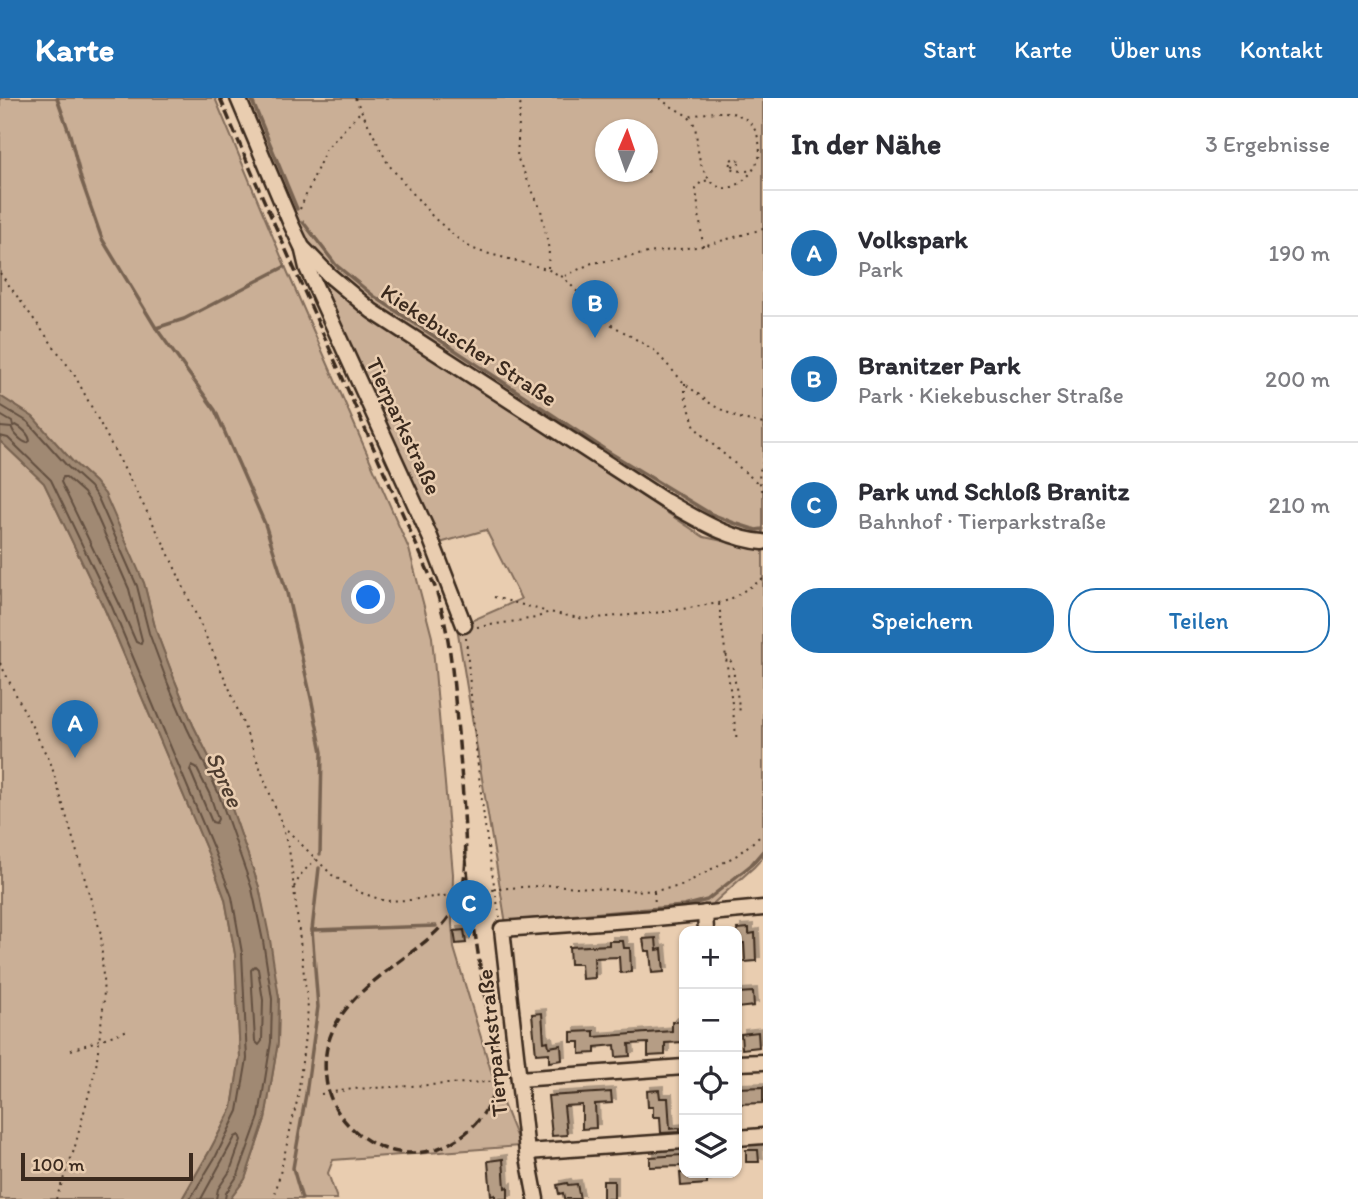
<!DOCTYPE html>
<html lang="de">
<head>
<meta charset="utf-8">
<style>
  body { margin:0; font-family:Itim,sans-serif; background:#f7f7f7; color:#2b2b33 }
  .controls { position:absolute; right:21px; bottom:21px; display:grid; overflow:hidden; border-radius:14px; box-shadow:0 2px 5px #0004 }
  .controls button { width:63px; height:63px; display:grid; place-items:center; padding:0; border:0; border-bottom:2px solid #e1e1e2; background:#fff; color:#2b2b33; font:35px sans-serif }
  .compass { position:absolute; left:595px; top:21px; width:63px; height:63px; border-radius:50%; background:#fff; box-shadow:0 2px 5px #0004; rotate:2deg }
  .scale { position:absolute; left:21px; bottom:18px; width:172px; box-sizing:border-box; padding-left:7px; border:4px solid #3b2a1e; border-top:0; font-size:19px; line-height:24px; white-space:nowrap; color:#3b2a1e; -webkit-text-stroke:5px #e9cdb0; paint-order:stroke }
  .you { position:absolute; left:369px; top:500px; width:24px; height:24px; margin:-18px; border:5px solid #fff; border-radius:50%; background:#1a73e8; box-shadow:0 0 0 10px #1a73e833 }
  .badge { display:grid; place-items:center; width:46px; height:46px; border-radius:50%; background:#1f6fb2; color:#fff; font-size:23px; font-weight:700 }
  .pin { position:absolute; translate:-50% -58px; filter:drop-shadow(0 2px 4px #0008) }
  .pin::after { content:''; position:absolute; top:37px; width:24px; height:21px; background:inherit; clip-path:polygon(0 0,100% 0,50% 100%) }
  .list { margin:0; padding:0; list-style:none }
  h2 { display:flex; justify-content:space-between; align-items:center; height:91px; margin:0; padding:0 28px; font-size:30px }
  h2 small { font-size:23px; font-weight:400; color:#7c7c81 }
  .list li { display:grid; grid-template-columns:46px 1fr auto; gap:21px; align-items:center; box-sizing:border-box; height:126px; padding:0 28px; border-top:2px solid #e1e1e2 }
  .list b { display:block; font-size:26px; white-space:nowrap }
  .list p { margin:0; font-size:23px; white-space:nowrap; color:#7c7c81 }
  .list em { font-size:23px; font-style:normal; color:#7c7c81 }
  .actions { display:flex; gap:14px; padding:21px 28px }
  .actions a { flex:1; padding:16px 0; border:2px solid #1f6fb2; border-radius:28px; text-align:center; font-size:24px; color:#1f6fb2 }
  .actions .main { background:#1f6fb2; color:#fff }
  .icon { flex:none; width:38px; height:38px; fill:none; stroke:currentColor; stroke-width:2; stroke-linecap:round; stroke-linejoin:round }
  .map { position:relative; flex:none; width:763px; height:1101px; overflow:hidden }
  header { display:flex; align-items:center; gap:42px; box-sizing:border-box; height:98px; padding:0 35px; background:#1f6fb2; color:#fff }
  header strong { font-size:33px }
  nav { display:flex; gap:38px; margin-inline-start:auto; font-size:24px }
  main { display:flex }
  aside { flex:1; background:#fff }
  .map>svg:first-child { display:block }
</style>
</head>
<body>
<header>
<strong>Karte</strong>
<nav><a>Start</a><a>Karte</a><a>Über uns</a><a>Kontakt</a></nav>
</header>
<main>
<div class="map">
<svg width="763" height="1101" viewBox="0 0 763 1101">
  <defs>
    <filter id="shadow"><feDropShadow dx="4" dy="-4" stdDeviation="0" flood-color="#0004"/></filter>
  </defs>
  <rect width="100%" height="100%" fill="#e9cdb0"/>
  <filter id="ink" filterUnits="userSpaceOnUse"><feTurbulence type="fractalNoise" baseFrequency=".0143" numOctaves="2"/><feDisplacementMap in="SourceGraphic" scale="14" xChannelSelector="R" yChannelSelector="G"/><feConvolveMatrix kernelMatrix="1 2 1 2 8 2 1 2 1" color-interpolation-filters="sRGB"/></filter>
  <g filter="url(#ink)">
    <g fill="#caaf96" stroke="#826c5a" stroke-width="2" fill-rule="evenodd">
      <path d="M0,0H215L288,175L409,451L432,539L453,776L452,826L454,850L495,986L520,1048L333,1062L328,1075L337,1101H230L245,1081L265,1021L278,944L279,900L259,789L225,691L193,627L175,583L156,533L144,485L95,384L73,364L33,319L0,298Z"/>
      <path d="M243,0H763V437L732,431L710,423L605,358L372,203L332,172L310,146L297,126ZM606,32H648V74H606Z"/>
      <path d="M328,185L358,210L704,439L752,449L763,450V759L754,769L708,810L506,826L457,529L521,501L486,432L429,448L322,192Z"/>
      <path d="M0,343L44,385L105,512L208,755L225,801L235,856L240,959L232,1010L209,1054L182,1101H0Z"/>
    </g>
    <path fill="#a08973" stroke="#786351" stroke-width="2" d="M0,298L33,319L73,364L95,384L105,396L144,485L156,533L175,583L193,627L225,691L259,789L270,842L279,900L278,944L265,1021L245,1081L230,1101H182L209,1054L232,1010L240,959L235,856L225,801L208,755L105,512L44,385L0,343Z"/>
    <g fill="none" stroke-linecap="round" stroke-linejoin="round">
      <g stroke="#635040" stroke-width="2">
        <path d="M0,307L28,324L68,369L90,389L98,400L137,488L149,535L168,586L187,630L218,694L252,791L263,843L272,901L271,944L259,1019L238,1077L226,1095L225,1101"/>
        <path d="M0,317L12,324L13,328L16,327C22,330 29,336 30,343L27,345C22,344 13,335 12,330L0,329"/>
        <path d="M0,338L8,340L51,382L112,509L214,752L232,799L242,855L247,961L238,1013L216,1058L190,1101"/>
        <path d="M63,379H66L84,395L91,405L129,491L142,542L141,546L136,544L119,505L61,384Z"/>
        <path d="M192,667L196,669L210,697L218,721L216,725L212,724L190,672Z"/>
        <path d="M255,868L258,871L263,902L262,943L259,947L255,943L251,872Z"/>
        <path d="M201,1101L235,1039L239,1037L241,1042L230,1073L218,1091L216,1101"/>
      </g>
      <g stroke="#786351" stroke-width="3.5">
        <path d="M57,0L70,37L81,81L102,141L156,230L215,312L265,426L287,495L312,604L322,654L320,756"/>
        <path d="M251,0L297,111"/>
        <path d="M303,124L336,167L375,199L607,353L711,416L734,425L756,432L763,431"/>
        <path d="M156,230L184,221L284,169"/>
        <path d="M503,824L684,808L707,802L751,767L763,753"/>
        <path d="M312,832L436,828"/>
        <path d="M302,1101L293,1070L306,996L318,909L312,832L319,770"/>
      </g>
    </g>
    <g fill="#b59d85" stroke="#3b2a1e" stroke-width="2" filter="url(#shadow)">
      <path d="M749,830V836L755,835L756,863L745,864L744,845H738L737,831Z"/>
      <path d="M464,832L466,845L456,846L454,833Z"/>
      <path d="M656,840L657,852L662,851L664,874L652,875L650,853H645L643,841Z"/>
      <path d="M609,843H623L624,850H630L631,874L620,875L619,859L594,860L595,880L582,881L581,866H570L569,849L609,847Z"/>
      <path d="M753,894L754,908L737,910V895Z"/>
      <path d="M542,915L544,944L548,943L549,949L561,947L562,962L549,964V955L536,956L532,916Z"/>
      <path d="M684,923V944L665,945V957L648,958V945L629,946L630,958L616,959L615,947L595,949V955L580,956V944H571V934L594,933V939L672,933V924Z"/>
      <path d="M758,934L759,949L742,951L741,936Z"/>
      <path d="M763,989V1005L737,1006V990Z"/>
      <path d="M659,992L660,1000H668L670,1031L680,1030V1034L661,1035L660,1019H653V1009H648L647,993Z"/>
      <path d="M611,994L612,1005L595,1006L596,1030L582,1031V1007L564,1008L567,1037L552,1038L548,998Z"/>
      <path d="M746,1052H758L759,1064H746Z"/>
      <path d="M683,1057L684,1068L650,1069V1059Z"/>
      <path d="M503,1061L505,1090L508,1089V1101H495V1097L491,1098L488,1063Z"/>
      <path d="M680,1075H707V1086L681,1088Z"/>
      <rect x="603" y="1083" width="11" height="18"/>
      <path d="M567,1085L568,1087L577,1086L580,1101H564L563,1095L559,1096L557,1087Z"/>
    </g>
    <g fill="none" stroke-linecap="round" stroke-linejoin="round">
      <defs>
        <g id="minor">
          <path d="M238,0L291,126L302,149L329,177L372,213L665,403C696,420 727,441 763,444"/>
          <path d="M303,153L307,170L430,439L464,527"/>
          <path d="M705,815L706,833"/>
          <path d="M737,965L763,964"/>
          <path d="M519,981L684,969"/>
          <path d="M737,1040L763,1038"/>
          <path d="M527,1054L684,1043"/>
          <path d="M536,1101L527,1054L502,831L656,820L763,810"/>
        </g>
      </defs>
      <use href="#minor" stroke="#3b2a1e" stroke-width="19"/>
      <g stroke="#3b2a1e" stroke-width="2" stroke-dasharray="2 5" stroke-linecap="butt">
        <path d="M355,0L388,66L433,119L457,140L471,150L482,154L547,171L563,179L607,224L654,252L684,285L703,300L714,308L739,320L763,326"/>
        <path d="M524,0L520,8L517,59L541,112L549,152L548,170"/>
        <path d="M660,0C669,10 688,14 694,26C696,31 696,37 697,42C698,58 701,75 714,86C731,100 754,76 759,60C761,51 759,41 756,34C743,7 712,13 688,19"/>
        <circle cx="735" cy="64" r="4"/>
        <path d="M731,65L730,69C736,73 744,74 752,72"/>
        <path d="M300,111L326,51L361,13"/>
        <path d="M703,148L696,91L701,84L709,82"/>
        <path d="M0,175L74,276L165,448L230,592L282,727L290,757L308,911L298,999L274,1101"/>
        <path d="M565,178L592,165L613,162L648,155L703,148L763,131"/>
        <path d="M685,285V297L695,329L704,339L760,387"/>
        <path d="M763,364C758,375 758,383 763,394"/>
        <path d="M494,499L548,514"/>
        <path d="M719,506L737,644"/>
        <path d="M477,529L536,520L549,514L584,521L664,514L719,505L729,502L763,481"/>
        <path d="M466,540C474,634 482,727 500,819"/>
        <path d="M726,557L732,565L740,614"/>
        <path d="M0,565L51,666L101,836L104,902L96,969L74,1052L56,1101"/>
        <path d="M282,727L332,777L359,794L385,803L410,802L508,790L553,787L614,792L654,793L681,788L737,757L763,736"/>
        <path d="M294,789L302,775L316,761"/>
        <path d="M654,794L655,806"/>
        <path d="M71,952L128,932"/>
        <path d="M321,996L353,991L505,983"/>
      </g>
      <use href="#minor" stroke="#e9cdb0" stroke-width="14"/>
      <path stroke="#3b2a1e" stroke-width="3.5" stroke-dasharray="10 5" stroke-linecap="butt" d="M220,0L255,82L435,489C450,533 453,578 457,624C460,654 462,684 464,714C465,741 469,771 460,797C452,822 433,838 413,853C370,886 318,918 326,980C328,1003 341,1023 360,1037C383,1055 411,1060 439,1050C477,1036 501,1000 498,960C496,935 486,912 483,888C476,842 469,797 465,752"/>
    </g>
  </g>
  <g text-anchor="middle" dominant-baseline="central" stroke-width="5" stroke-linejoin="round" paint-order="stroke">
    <g font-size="23" fill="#3b2a1e" stroke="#e9cdb0">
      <text transform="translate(469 247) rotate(33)">Kiekebuscher Straße</text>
      <text transform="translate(404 328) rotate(65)">Tierparkstraße</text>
      <text transform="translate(492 945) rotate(-96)">Tierparkstraße</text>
    </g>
    <g font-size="24" font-style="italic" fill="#4f3d2f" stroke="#e9cdb0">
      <text transform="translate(225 681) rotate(66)">Spree</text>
    </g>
  </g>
</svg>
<div class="controls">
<button>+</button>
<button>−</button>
<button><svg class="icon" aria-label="locate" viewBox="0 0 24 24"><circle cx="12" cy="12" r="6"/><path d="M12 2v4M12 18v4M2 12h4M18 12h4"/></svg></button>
<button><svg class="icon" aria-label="layers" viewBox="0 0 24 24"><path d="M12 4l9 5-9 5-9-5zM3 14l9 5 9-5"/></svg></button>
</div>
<svg class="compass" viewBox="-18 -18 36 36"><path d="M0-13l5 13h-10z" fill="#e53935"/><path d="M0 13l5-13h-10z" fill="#7c7c81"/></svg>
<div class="scale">100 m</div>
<div class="you"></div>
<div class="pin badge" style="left:75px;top:660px">A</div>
<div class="pin badge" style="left:595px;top:240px">B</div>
<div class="pin badge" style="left:469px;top:840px">C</div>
</div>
<aside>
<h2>In der Nähe<small>3 Ergebnisse</small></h2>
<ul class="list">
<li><span class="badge">A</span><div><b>Volkspark</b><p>Park</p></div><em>190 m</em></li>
<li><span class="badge">B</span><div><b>Branitzer Park</b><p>Park · Kiekebuscher Straße</p></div><em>200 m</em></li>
<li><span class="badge">C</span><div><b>Park und Schloß Branitz</b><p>Bahnhof · Tierparkstraße</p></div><em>210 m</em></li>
</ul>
<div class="actions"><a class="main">Speichern</a><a>Teilen</a></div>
</aside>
</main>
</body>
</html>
